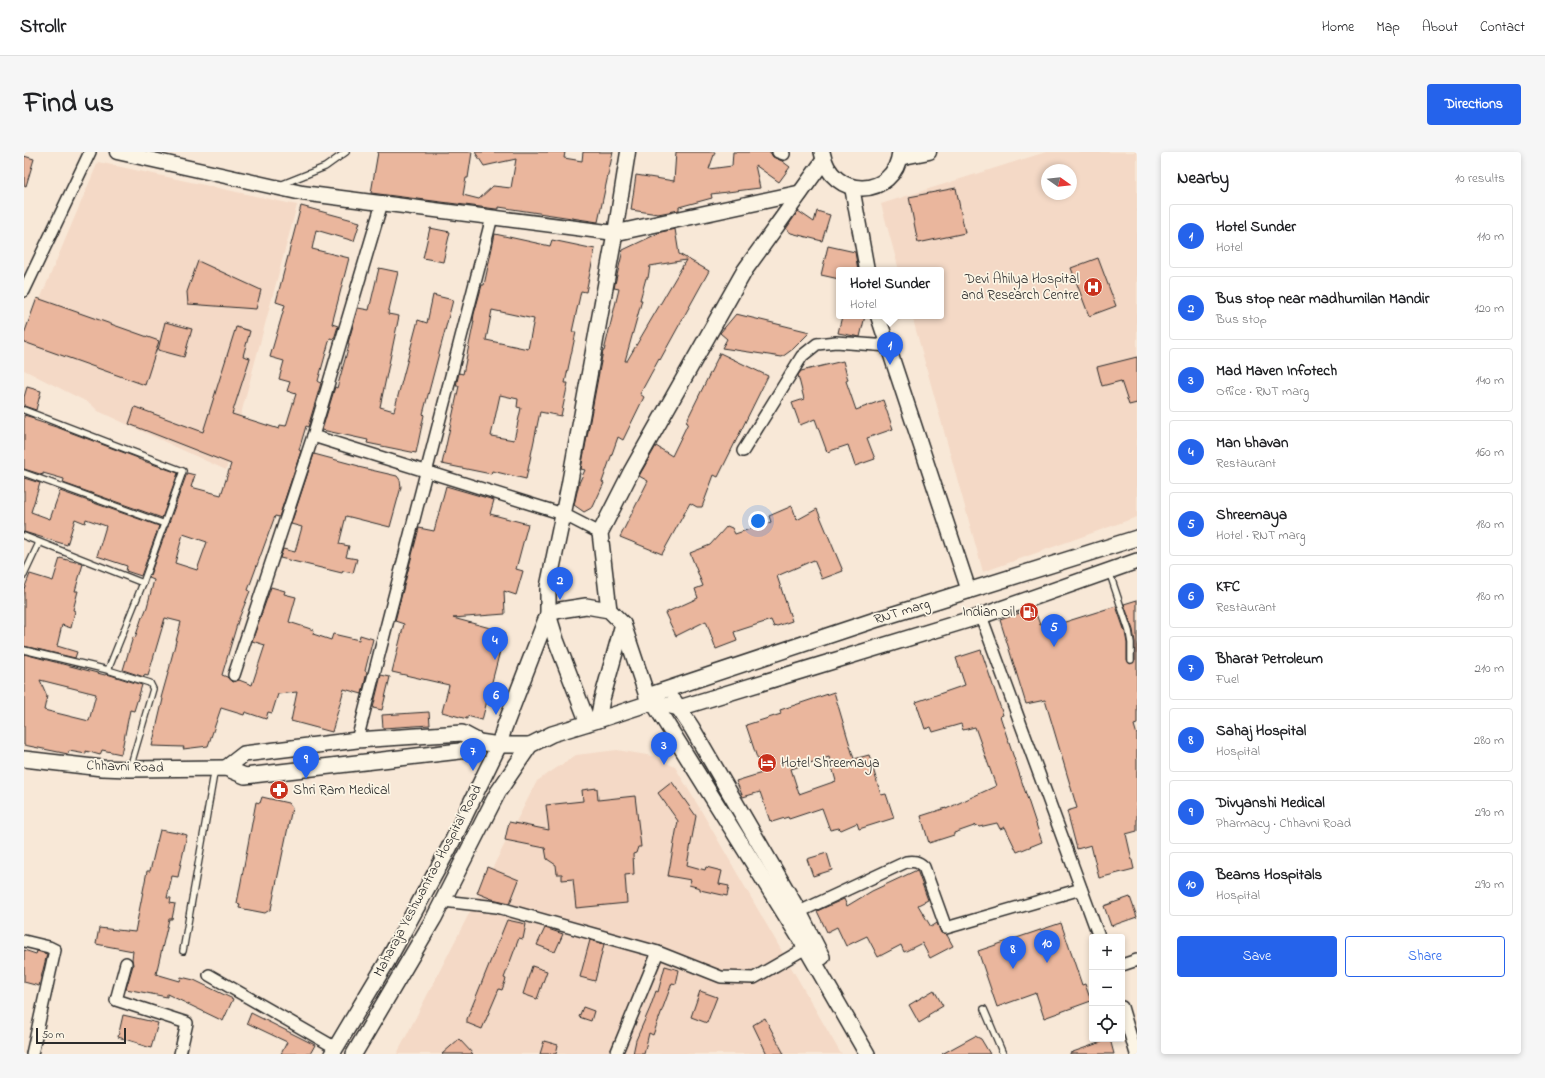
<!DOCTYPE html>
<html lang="en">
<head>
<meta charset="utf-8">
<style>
  body { margin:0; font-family:"Indie Flower",sans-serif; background:#f6f6f6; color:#202124 }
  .controls { position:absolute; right:12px; bottom:12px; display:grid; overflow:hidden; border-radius:4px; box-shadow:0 2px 6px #0003 }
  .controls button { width:36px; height:36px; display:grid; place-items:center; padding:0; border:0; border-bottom:1px solid #e0e0e0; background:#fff; color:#202124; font:20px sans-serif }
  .compass { position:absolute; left:1017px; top:12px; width:36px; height:36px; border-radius:50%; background:#fff; box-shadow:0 2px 6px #0003; rotate:105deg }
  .scale { position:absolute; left:12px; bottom:10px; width:90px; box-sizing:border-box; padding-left:4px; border:2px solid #2b2b2b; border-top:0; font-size:11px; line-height:14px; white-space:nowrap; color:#2b2b2b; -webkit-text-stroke:3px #fcf5e5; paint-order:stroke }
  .you { position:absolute; left:734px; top:369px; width:14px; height:14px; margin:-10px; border:3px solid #fff; border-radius:50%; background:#1a73e8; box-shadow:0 0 0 6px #1a73e833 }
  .badge { display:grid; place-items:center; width:26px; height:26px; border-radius:50%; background:#2563eb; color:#fff; font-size:13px; font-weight:700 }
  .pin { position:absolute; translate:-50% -33px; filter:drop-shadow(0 1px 2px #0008) }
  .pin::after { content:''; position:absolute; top:21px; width:14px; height:12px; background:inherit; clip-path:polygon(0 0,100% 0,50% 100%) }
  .popup { position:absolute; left:812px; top:115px; width:108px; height:52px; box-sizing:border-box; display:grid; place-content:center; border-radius:4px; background:#fff; filter:drop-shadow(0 1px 3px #0005); font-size:13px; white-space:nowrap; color:#757577 }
  .popup b { font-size:15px; color:#202124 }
  .popup::after { content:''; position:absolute; left:50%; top:100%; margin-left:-8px; border:8px solid transparent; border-top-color:#fff }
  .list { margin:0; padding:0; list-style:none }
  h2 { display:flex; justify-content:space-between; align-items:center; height:52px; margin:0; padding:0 16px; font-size:17px }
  h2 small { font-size:13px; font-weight:400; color:#757577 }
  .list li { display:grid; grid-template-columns:26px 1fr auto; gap:12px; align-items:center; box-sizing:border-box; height:64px; margin:0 8px 8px; padding:0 8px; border:1px solid #e0e0e0; border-radius:4px }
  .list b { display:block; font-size:15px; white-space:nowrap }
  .list p { margin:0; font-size:13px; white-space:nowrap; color:#757577 }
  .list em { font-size:13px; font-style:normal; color:#757577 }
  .actions { display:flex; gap:8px; padding:12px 16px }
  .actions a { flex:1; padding:9px 0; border:1px solid #2563eb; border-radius:4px; text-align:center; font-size:14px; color:#2563eb }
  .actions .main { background:#2563eb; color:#fff }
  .icon { flex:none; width:22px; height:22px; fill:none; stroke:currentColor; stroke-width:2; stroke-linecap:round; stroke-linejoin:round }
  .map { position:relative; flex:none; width:1113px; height:902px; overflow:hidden; border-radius:4px }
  header { display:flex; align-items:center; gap:24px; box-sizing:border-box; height:56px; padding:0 20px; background:#fff; border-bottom:1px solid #e0e0e0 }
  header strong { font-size:19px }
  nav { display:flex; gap:22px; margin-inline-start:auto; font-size:14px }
  .intro { display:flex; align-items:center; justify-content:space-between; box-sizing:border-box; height:96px; padding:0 24px }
  h1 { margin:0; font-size:28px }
  .button { padding:10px 18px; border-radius:4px; background:#2563eb; color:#fff; font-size:14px; font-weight:700 }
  main { display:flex; gap:24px; padding:0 24px }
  aside { flex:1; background:#fff; border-radius:4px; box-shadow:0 2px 6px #0003 }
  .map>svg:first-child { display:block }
</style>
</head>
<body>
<header>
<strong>Strollr</strong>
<nav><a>Home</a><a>Map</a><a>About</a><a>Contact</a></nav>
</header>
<div class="intro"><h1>Find us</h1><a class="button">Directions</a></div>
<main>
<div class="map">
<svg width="1113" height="902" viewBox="0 0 1113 902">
  <rect width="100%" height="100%" fill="#f8e8d7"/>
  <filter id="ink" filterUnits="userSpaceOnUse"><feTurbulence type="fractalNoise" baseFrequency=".025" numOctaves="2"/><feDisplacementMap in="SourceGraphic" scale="8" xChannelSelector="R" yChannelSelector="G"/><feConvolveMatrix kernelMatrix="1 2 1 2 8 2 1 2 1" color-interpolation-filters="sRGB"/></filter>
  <g filter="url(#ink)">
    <g fill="#f4d9c6" fill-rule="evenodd">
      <path d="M1022,0H1113V365L959,420L888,164H917V118H875L857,52ZM1023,18H1047V42H1023Z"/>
      <path d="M74,10L273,53L202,318L74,259L67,252L0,218V185Z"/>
      <path d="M593,598L629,604L651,615L675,655L817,902H373L513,629L552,603Z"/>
    </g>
    <g fill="#eab69d" stroke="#2b2b2b" fill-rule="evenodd">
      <path d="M354,0H448L444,26H442L439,43L455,47L469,34L487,36L492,7L460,14L451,0H541L540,6L558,9L559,0H589L574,70L475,55V57H472L347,41Z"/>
      <path d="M652,0H691L685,17L708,14L709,0H746L749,5L758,9L766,15L755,30L731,13L736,36L687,42L688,46L655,55V58L634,62L607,58L612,23L650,29Z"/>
      <path d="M0,4L10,7L2,34L0,33Z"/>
      <path d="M932,36L941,81L894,91L885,45Z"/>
      <path d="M277,54L336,70L330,89L292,78L288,97L325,106L308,172L314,174L310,187L306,186L294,229L297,231L284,275L282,274L275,298L277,299L255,365L251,364L224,438L226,439L214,469L198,523L203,525L208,530L215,528L228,533L241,493L228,489L247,435L261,439L260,442L272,445L265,470L290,478L289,482L307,488L309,482L335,488L336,483L349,487L341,519L343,520L338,542L320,537L308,580L267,569L273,540L254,542L248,561L244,560L242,567L221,560L220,563L197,556L184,594L159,597L160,595L128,594L139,547L137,546L146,514V512L157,470L141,466L124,524L120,523V525L99,518L109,485L111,486L118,465H119L123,455L130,428L125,426L163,321L171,323L167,335L197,343L207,312L105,272L111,255L179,280L212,175L226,179L219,204L226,206L208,262L255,277L256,273L262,274L272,242L263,239L266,230L255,227L260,209L246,205L261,153L252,150ZM159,382L183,390L173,418L151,411Z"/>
      <path d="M774,59L790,70L793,59L806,63L798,89L767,81L762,77Z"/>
      <path d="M406,76L426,80L419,110L399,106Z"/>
      <path d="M651,77L655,102L685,119L636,208L635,207L616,242L620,245L599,288L594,285L578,330L580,331L569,355L560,360L550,353L555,331L561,318L557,317L579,199H580L595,137L590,136L599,98L637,80ZM662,108L603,209H601L618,148H616L622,126H624L626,114Z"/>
      <path d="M471,82L526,94L528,88L571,97L562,140L557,139L548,180H552L541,231H544L537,264L516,260L502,327L468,319L467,322L418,312L435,234H432L435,221L439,222L450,169H449L450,162L458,133H460ZM468,158L510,167L504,197L462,188ZM476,243L494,247L493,255L497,256L490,288L467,284Z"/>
      <path d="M804,94L831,100L834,118H815V127L797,123Z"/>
      <path d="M1074,106L1092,154L1065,164L1047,116Z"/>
      <path d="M174,109L237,138L232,157L164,152L163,140Z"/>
      <path d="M355,116L374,120L364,162L375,164L356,255L370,259L394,168L403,171L409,143L429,148L399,262L400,263L392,301L343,291L344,288L298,278L311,235L313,236L325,193L324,191L334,156L345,158Z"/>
      <path d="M13,146L135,189L121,233L0,190V182Z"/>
      <path d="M712,162L786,180L769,197L758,205L698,196L703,187L696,181Z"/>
      <path d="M818,164H841L836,185L814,181Z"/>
      <path d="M141,170L168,177L160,205L134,198Z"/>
      <path d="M696,201L744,224L694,325L690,323L678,355H673L666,351L638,402L596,385L624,329L615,324L632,294L648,304L664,271L662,270Z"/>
      <path d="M1113,205V251L1105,253L1097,229L1078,234L1073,215Z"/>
      <path d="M819,209L824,228L822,229L832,258L859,248L869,277L843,286L851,307L831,314L824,293L803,300L791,267L776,273L768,251L780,247L774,223L777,219Z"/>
      <path d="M3,235L17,239L12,258L0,254V245Z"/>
      <path d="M0,263L10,266V268L35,276L114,306V307L154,321L138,366L39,331L40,327L19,321V323L0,317Z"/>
      <path d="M290,302L335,314L334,315L373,324L376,328L377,335L366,375L322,364L315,392L325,394L322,405L333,407L329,421L319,419L318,421L256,406L259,397L271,400L278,375L267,372Z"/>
      <path d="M0,326L16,331L7,360L26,367L36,339L135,374L117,424L102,419L103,414L73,404L82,374L62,367L61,371L51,367L43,393L0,380Z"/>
      <path d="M422,334L470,348L466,362L504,372L492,417L499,419L492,443L480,439L481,462L429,466L481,480L458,568L443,564V567L418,560L425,533L368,520L380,472L371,469L395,376L410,379Z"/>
      <path d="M768,354L773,368L793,357L819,419L798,427L790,408L753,424L768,469L750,475L747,468L710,480L713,489L692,497L682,469L652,484L641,461L674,446L671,437L679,434L666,401L686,393L703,374L708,376L711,382L747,370L745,364Z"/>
      <path d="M36,406L59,412L51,439H54L49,458L51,459L47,476L38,473L33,494L53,500L51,506L0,494V437L6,422L29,429Z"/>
      <path d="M1113,448V572L1110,573L1113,583V679L1102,682L1110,717L1075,726L1067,693L1053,697L1043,659L1053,656L1021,548L1002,552L976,468L1010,456L1016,473L1021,472L1022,476L1092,454L1101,480L1103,491V508L1105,511L1107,512L1111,508V490L1109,478L1100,452Z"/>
      <path d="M957,498L979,563L976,564L1018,690L993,700L981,675L976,677L973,671L955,675L953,673L930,681V683L905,691L897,664L922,656V657L972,634L951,575L939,578L937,572L909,580L907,575L901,577L892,550L941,533L932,506Z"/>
      <path d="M0,502L81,523L83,522L118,533L110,559L106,558L97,602L78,598L76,603L62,599V602L45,599L44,602L0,593ZM16,528L72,542L65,569L20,558L23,544Z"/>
      <path d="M357,523L366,525L358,558L349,556Z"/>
      <path d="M810,540L830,607L845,603L857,643L862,642L870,666L835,677L833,671L817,678L815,676L806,678L798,656L765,667L764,665L748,670L747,668L746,669L736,640L719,645L712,629L738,621L722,573L757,562L756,558ZM805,605L812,629L775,642L767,617Z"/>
      <path d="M405,560L406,573L359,576L358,563Z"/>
      <path d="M648,630L672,664L663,713L681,718L682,715L698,719L695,732L705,734L703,744L676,738V736L665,733L667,728L644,724L654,669L634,641Z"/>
      <path d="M573,636L574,648L611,644L617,695H614L612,701L609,702L610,722L601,723L603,751L552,756L549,727L538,728V722H533L532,713L523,707L521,696L481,688L485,670L525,678L522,653L559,649L558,638Z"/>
      <path d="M238,645L264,651L268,656L247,757L241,761L215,756L216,752L213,751L232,650L236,651Z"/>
      <path d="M136,678L153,681V680L163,683L154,725L148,724L143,746H147L146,751L151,752L148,767H145L132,822L156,829L157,825L170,828L209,847L199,869L143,842V845L102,837L109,813L108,807L109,799L72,792L75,776L111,780L123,719H126Z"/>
      <path d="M803,701L808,718L789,724L783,707Z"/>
      <path d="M463,715L495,728L486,751L468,747L453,741Z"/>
      <path d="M893,718L904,748L894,753L907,775L913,771L917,781L923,783L929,794L906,806L898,791L880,800L877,793L854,805L843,784L822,794L813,775L803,780L793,759L820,747L823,754L848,739Z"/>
      <path d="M1106,745L1113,765L1087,774L1080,754Z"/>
      <path d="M483,768L502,772L499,787L495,786L480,826L482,827L478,838L475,837L458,877L443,871V867Z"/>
      <path d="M1037,771L1058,833L1061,832L1067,849L1020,866L1012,841L973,855L954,799Z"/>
      <path d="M521,776L539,782L531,800L513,793Z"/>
      <path d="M566,788L580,792L571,829L556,825Z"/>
      <path d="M0,798L12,802L13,799L23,802L15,834L0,830Z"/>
      <path d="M508,814L523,819L513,847L499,842Z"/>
      <path d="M641,814L655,818L652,832L648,831L629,883L625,881L620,902H609L612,888L626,856L632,839L634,840Z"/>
      <path d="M910,838L919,854L904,863L905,865L895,871L885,853Z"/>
      <path d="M676,839L693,845L683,871L667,865Z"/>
      <path d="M559,855L570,859L567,869L555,865Z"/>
      <path d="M227,861L291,893L286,902H257L263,890L223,871Z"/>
      <path d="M99,863L134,871L127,896L114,892V891L94,885Z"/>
      <path d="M741,866L760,902H743L729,873Z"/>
      <path d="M951,884L957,887L966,902H918Z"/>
      <path d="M435,887L449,902H418Z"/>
      <path d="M1086,887L1090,902H1046V901Z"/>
      <path d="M520,889L534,893L532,902H516Z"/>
    </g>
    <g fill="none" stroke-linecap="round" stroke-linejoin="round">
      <defs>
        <g id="service">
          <path d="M256,33L301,15L322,0"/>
          <path d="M0,258L159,319L119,431L84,518"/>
          <path d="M0,321L141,372"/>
          <path d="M0,384L119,431"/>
          <path d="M1085,419L1105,479L1107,491V508"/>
          <path d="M0,423L15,391"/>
          <path d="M0,498L84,518L126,531L129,537L106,616"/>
          <path d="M159,799L191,616"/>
          <path d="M960,857L979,902"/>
        </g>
        <g id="minor">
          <path d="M754,0L760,2"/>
          <path d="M0,139L66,0"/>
          <path d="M289,284L539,362L576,381"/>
          <path d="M719,299L778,204L793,192L812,190L864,194"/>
          <path d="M957,464L1075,785"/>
          <path d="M210,523L289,284L358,51"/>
          <path d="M333,588L468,65"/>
          <path d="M419,749L473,755L634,800L697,825L730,826L782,796"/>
          <path d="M775,760L882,710C890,709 894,709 900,715L922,776L1057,737"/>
          <path d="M0,789L25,795L31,798L8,902"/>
          <path d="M102,811L92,848L163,871L156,902"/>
          <path d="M1098,813L1113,808"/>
          <path d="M185,823L312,896"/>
          <path d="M1098,855L1112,902"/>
          <path d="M592,902L634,800"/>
        </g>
        <g id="tertiary">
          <path d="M93,0L278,41L591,81L604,0"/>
          <path d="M875,6L905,0"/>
          <path d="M828,35L843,118"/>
          <path d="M854,164L945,439"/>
        </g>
        <g id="secondary">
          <path d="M798,0C807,49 871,47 876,0"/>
          <path d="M585,458L576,381L607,320L721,118L800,8"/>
          <path d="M599,472L623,544L629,550L782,796L843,902"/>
          <path d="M623,544L851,468L1113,386"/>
          <path d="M650,549L668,576L775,760L798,805"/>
          <path d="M574,568L629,550L655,556L957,464L1113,409"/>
          <path d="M0,607L78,616L105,617L202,616L221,624L436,599L455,590"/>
          <path d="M202,616L220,602L333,588L438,581L455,590L475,593H506"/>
          <path d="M308,902L364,808L425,696L475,593L480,576L524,462V435L545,334L591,81L776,41"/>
          <path d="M330,902L410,766L474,640L506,593L528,582L574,568L578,547L599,472L585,458L562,454L536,458L524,462L532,488L564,571"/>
        </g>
      </defs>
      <use href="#service" stroke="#2b2b2b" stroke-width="8"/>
      <use href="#minor" stroke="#2b2b2b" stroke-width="14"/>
      <use href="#tertiary" stroke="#2b2b2b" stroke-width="17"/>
      <use href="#secondary" stroke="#2b2b2b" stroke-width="18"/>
      <use href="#service" stroke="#fcf5e5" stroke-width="5.5"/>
      <use href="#minor" stroke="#fcf5e5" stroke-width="11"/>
      <use href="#tertiary" stroke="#fcf5e5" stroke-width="14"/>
      <use href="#secondary" stroke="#fcf5e5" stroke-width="15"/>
    </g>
  </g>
  <defs>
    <symbol id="hospital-disc" viewBox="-11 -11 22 22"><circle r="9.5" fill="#c8321e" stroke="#fcf5e5"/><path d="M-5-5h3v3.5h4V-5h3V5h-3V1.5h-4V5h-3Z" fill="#fff"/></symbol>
    <symbol id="fuel-disc" viewBox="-11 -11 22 22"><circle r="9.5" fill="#c8321e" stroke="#fcf5e5"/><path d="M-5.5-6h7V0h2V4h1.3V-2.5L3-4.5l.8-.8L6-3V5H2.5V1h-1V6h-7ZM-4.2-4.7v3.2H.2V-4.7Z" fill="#fff"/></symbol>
    <symbol id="hotel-disc" viewBox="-11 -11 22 22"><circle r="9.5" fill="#c8321e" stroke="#fcf5e5"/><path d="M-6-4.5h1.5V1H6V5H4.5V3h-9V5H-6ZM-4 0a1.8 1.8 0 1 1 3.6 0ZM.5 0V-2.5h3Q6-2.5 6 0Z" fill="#fff"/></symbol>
    <symbol id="pharmacy-disc" viewBox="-11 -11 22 22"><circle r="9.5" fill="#c8321e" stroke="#fcf5e5"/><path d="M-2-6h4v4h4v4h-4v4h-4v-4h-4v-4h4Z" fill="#fff"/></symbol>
  </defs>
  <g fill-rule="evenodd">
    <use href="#hospital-disc" x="1058" y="124" width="22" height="22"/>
    <use href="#fuel-disc" x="994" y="449" width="22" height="22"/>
    <use href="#hotel-disc" x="732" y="600" width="22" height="22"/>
    <use href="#pharmacy-disc" x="244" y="627" width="22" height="22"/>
  </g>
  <g text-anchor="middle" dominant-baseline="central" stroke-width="3.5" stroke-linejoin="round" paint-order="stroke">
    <g font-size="14" fill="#2b2b2b" stroke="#fcf5e5" text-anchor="end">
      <text x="1055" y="127">Devi Ahilya Hospital<tspan x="1055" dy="16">and Research Centre</tspan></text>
      <text x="991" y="460">Indian Oil</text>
      <text x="757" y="611" text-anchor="start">Hotel Shreemaya</text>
      <text x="269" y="638" text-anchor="start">Shri Ram Medical</text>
    </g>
    <g font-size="14" fill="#2b2b2b" stroke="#fcf5e5">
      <text transform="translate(878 460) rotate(-17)">RNT marg</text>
      <text transform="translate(101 615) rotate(2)">Chhavni Road</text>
      <text transform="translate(404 729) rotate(-62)">Maharaja Yeshwantrao Hospital Road</text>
    </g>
  </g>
</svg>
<div class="controls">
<button>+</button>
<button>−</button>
<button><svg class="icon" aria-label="locate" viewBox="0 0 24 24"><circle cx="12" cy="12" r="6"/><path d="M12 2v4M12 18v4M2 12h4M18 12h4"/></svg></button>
</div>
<svg class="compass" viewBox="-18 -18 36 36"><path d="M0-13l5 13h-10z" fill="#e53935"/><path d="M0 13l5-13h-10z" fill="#757577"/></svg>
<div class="scale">50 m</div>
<div class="you"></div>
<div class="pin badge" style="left:866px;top:213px">1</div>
<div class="popup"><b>Hotel Sunder</b>Hotel</div>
<div class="pin badge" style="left:536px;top:448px">2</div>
<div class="pin badge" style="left:640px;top:613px">3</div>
<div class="pin badge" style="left:471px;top:508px">4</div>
<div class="pin badge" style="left:1030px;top:495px">5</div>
<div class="pin badge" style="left:472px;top:563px">6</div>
<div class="pin badge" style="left:449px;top:619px">7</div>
<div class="pin badge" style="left:989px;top:817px">8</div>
<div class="pin badge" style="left:282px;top:627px">9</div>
<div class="pin badge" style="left:1023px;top:811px">10</div>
</div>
<aside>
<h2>Nearby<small>10 results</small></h2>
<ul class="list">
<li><span class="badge">1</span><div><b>Hotel Sunder</b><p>Hotel</p></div><em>110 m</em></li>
<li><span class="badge">2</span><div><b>Bus stop near madhumilan Mandir</b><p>Bus stop</p></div><em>120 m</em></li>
<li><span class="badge">3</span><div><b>Mad Maven Infotech</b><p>Office · RNT marg</p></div><em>140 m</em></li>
<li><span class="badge">4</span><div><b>Man bhavan</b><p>Restaurant</p></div><em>160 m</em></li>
<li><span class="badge">5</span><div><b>Shreemaya</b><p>Hotel · RNT marg</p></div><em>180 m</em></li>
<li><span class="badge">6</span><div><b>KFC</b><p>Restaurant</p></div><em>180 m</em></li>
<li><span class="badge">7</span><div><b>Bharat Petroleum</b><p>Fuel</p></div><em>210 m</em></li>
<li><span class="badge">8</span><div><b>Sahaj Hospital</b><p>Hospital</p></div><em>280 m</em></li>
<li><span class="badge">9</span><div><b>Divyanshi Medical</b><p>Pharmacy · Chhavni Road</p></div><em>290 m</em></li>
<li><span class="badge">10</span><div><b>Beams Hospitals</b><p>Hospital</p></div><em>290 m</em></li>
</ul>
<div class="actions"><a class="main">Save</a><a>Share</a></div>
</aside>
</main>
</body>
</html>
